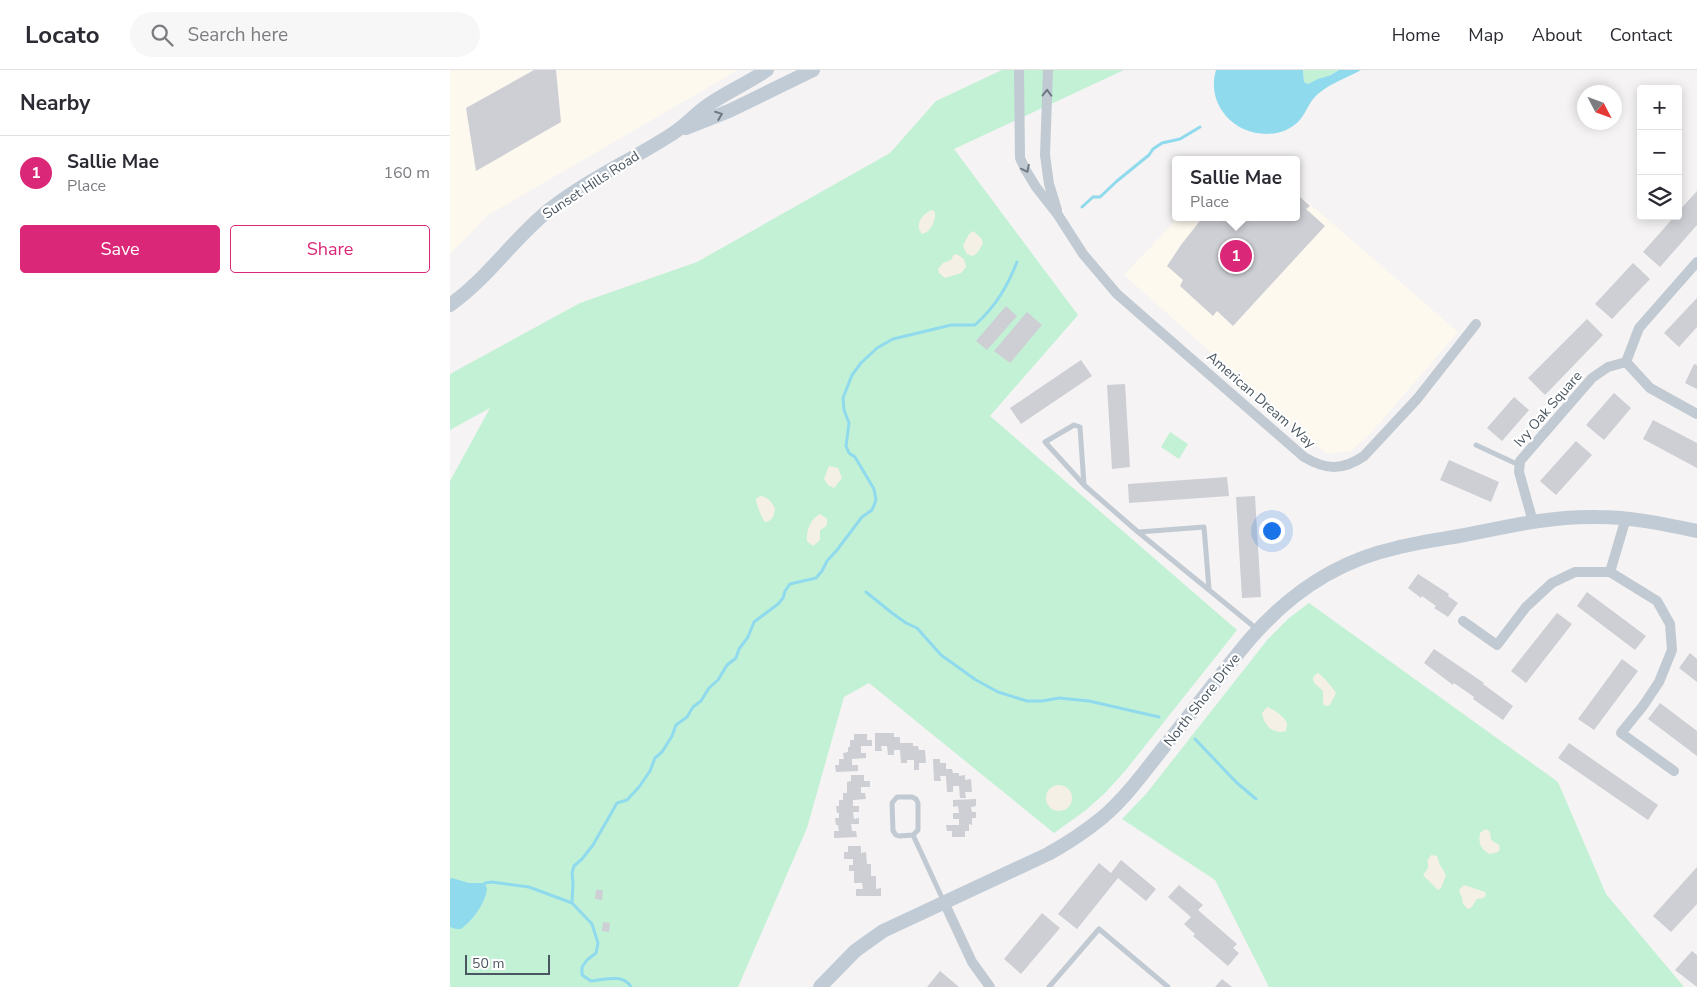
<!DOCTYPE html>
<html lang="en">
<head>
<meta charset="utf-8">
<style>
  body { margin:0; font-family:"Nunito Sans",sans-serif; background:#f7f7f7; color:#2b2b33 }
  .controls { position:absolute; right:15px; top:15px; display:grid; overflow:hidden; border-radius:5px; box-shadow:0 2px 12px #0003 }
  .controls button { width:45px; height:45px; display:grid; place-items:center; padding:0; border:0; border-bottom:1px solid #e1e1e2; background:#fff; color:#2b2b33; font:25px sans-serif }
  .compass { position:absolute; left:1127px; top:15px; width:45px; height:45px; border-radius:50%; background:#fff; box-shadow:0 2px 12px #0003; rotate:131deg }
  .scale { position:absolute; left:15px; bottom:12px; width:85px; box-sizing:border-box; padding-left:5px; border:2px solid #4a5661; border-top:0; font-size:14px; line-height:18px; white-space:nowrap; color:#4a5661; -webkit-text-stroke:4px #fff; paint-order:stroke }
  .you { position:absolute; left:821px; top:460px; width:18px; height:18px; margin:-12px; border:4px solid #fff; border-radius:50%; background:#1a73e8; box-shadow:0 0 0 8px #1a73e833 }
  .badge { display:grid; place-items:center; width:32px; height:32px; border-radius:50%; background:#db2777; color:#fff; font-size:16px; font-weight:700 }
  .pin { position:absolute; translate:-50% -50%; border:2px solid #fff; box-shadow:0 1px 5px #0006 }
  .popup { position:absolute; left:722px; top:86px; width:128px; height:65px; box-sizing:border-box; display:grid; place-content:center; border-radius:5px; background:#fff; filter:drop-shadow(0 1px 4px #0005); font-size:16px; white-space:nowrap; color:#7c7c81 }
  .popup b { font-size:19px; color:#2b2b33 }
  .popup::after { content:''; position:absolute; left:50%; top:100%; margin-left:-10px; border:10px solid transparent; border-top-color:#fff }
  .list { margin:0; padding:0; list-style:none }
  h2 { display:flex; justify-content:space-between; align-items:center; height:65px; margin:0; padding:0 20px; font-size:21px }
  h2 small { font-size:16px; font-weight:400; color:#7c7c81 }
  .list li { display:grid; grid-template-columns:32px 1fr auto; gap:15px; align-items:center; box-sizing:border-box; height:75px; padding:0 20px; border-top:1px solid #e1e1e2 }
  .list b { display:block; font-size:19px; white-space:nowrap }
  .list p { margin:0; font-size:16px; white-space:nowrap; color:#7c7c81 }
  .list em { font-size:16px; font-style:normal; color:#7c7c81 }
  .actions { display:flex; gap:10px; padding:15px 20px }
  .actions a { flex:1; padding:11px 0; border:1px solid #db2777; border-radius:5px; text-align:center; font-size:18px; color:#db2777 }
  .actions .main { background:#db2777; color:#fff }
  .icon { flex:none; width:28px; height:28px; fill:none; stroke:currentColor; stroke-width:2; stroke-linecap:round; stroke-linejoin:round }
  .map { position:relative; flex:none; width:1247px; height:917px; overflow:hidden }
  header { display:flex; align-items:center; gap:30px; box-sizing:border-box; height:70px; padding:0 25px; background:#fff; border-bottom:1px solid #e1e1e2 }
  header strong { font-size:24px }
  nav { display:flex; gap:28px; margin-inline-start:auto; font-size:18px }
  .search { width:350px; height:45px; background:#f7f7f7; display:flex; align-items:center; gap:12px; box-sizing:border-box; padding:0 18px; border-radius:28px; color:#7c7c81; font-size:19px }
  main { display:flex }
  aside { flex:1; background:#fff }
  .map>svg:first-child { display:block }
</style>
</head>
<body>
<header>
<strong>Locato</strong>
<div class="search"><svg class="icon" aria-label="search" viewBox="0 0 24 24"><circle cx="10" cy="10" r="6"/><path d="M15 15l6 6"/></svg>Search here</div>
<nav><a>Home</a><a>Map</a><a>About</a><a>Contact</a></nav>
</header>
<main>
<aside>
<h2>Nearby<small></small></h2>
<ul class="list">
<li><span class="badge">1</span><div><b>Sallie Mae</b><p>Place</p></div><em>160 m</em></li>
</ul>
<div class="actions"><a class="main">Save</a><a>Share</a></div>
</aside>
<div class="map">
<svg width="1247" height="917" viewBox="0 0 1247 917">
  <rect width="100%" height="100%" fill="#f5f3f3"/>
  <g fill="#fdf9ef">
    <path d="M0,0H288L38,145L0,184Z"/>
    <path d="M846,122L1008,262L922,362L901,381L878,384L865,375L674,205L729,147H846Z"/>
  </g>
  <g fill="#c3f1d5">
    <path d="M552,0H674L504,79L628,245L540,346L787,560L675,701L655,723L636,740L604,763L419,613L394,627L357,758L288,917H0V411L40,338L0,360V304L130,233L247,192L440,83L486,31Z"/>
    <path d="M853,0H889C879,7 868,9 858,14L854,12Z"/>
    <path d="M720,362L738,374L729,389L711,377Z"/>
    <path d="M859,533L1108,712L1156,824L1234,917H819L765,810L672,749L696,724L818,569L839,548Z"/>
  </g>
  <g fill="#f5f0e5">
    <path d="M482,140L485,142C486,150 481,162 472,164C464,155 472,144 482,140Z"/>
    <path d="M523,161L531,168L533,173L528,182L523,186L517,184L513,176L519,164Z"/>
    <path d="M504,184C511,185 516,190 516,197L511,203L495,208L489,203L488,199L493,193L501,190Z"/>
    <path d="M379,396L388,398L392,408L384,418L378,415L374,409Z"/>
    <path d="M310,426C318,427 322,432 325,439C324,446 322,451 315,452C312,448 306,434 306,429Z"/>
    <path d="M370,444L377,449C378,455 376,457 370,460V470L363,476L357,471C356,461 360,449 370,444Z"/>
    <path d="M868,603C873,606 883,618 886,623L880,635L876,636L873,634V621C868,615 856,610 868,603Z"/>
    <path d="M817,637C825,640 833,646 837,653L836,661C823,665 814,655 812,643Z"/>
    <circle cx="609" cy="728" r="13"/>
    <path d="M1036,759L1040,762L1041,770L1049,775L1050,779L1048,782L1040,784C1031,780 1028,773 1030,763Z"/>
    <path d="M981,785L987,786L990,795L996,805L991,818L988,820L973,805C977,800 980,797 977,791Z"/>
    <path d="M1014,815L1035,822L1036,825L1034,828L1027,829L1021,838L1018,839L1013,834L1012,828L1009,820Z"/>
  </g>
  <g fill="#90daee">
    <path d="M766,0H853L854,12L858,14L868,9L881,5L889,0H911C897,8 880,13 868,24C859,31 856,44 848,52C828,71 793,66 776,46C765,33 761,17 766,0Z"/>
    <path d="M2,808L19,813H35L37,819C35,834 23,850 11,859H6L0,857V809Z"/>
  </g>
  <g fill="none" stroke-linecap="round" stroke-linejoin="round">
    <g stroke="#90daee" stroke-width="3">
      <path d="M632,137L643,127H650L667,111L699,85L703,79L712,73L730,69L750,57"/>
      <path d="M416,522L442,543L456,553L467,558L491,585L526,610L548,622L577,631H592L609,628L639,631L709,647"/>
      <path d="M745,669L786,712L806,729"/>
      <path d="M35,813L42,812L79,817L122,833L142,854L148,873L146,883L137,890L132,897V905L141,911C154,910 173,903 181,917"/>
      <path d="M122,833L123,813L122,803L124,796L132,789L143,775L167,733L177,730L189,717L200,701L205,688L212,682L222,666L226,655L237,647L243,637L251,631L259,618L268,610L277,595L286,588L289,579L298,567L304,552L328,534L333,528L335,521L340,514L366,508L372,501L377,491L387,480L412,447L422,440L426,430L424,419L405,387L399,383L396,376L399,353L394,340L393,328L402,305L411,293L427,278L443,269L501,255H525C546,236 557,217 567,192"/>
    </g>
  </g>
  <g fill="#cdcfd5">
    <path d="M84,0H106L111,52L26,101L16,38Z"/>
    <path d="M1247,121V155L1210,197L1193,182L1225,146H1228V142Z"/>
    <path d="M846,123L860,136L856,139L875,156L783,256L767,241L763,246L730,216L733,210L717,196L731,175L753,147H846Z"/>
    <path d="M1183,193L1200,209L1162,249L1145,234Z"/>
    <path d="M1247,228V257L1229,277L1214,263Z"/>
    <path d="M556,236L567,246L537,280L526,271Z"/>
    <path d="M577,242L592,255L560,293L544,281Z"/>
    <path d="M1137,249L1153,265L1095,325L1078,308Z"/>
    <path d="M631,290L642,306L571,354L560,338Z"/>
    <path d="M1244,294L1247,295V319L1235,313Z"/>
    <path d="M675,314L680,397L662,399L657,315Z"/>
    <path d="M1164,323L1181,338L1154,370L1136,355Z"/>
    <path d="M1064,327L1079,340L1052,371L1037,358Z"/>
    <path d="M1203,350L1247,373V398L1193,369Z"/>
    <path d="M1126,371L1142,385L1106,425L1090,411Z"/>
    <path d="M999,390L1049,412L1041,432L990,410Z"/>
    <path d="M777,407L779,426L679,433L678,414Z"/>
    <path d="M805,426L811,527L792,528L786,427Z"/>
    <path d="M968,504L999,524L998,526L1008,533L998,547L984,538L986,536L972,526L971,528L958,518Z"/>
    <path d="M1137,522L1196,566L1185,580L1127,536Z"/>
    <path d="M1107,543L1122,554L1076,613L1061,601Z"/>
    <path d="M984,579L1034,613L1033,614L1063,636L1053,650L1023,629L1024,627L1004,613L1003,615L974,593Z"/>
    <path d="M1240,583L1247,589V612L1229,598Z"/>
    <path d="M1172,589L1188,601L1144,660L1128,649Z"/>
    <path d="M1210,633L1247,661V686L1198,649Z"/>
    <path d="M425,663H444V667H450V673H463V676H468L469,680H475L476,693H469V700H464V690H457V693H451L450,680H444V685H438L437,676H431L432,681H425Z"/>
    <path d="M404,664H417V670H422V676H411V683H416V688L402,689V695H408V701L386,702L385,695H389V689H394L393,683L398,682V677H400V670H404Z"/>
    <path d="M1119,673L1208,735L1198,750L1108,688Z"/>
    <path d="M483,689H490V693H496V699H502L503,703H509V706L515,705V710L521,709L522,722H515L516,728H510L509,716H503V722H497L496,706H490L491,711H484Z"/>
    <path d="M401,705H414V711H420V717H411V723H415L416,729L403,730V736H409V742H403L404,749L409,748V754H401L402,761H406L407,767L384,768V761H389L388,755H386L385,748H389V743H387L386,736H389V730H393V723H397V712L401,711Z"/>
    <path d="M526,729V736L521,737L522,742H526V748H522V755L519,754V761H515V767H502V761H497L496,755H509V749H503V743H509L508,736L503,737V730Z"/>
    <path d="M398,776H411V783L416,782L417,794H421V806H426V819L431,818V826H406V819H413L412,813H404V801H399V795H403V789H394V782H398Z"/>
    <path d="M671,790L706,819L696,831L668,808L627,859L608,844L649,793L661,803Z"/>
    <path d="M1247,797V834L1221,862L1203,846Z"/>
    <path d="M729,815L753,835L748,840L787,874L783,878L789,883L778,896L743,866L745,864L734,854L741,847L718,827Z"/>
    <path d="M146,820H153L152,830L145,829Z"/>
    <path d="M592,843L610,858L571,904L554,889Z"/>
    <path d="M153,852L160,853L159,862L152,861Z"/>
    <path d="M1242,881L1247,885V917L1225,900Z"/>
    <path d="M490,901L509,917H477Z"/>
    <path d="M772,909L782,917H765Z"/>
  </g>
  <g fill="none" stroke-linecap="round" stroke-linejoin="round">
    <g stroke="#c1cad2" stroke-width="5">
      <path d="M1026,375L1069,395"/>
      <path d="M634,415L630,357L624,355L595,372L634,415L688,462L808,560"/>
      <path d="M689,462L754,457L759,519"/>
      <path d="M447,727H462L466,729L468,733V760L463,765L449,766L446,765L443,761L442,733Z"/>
      <path d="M463,765L494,832"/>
      <path d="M599,917L649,859L718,917"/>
    </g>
    <g stroke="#c1cad2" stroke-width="10">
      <path d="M569,0L570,88L575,99L586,117L608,145L633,184L667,224L854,387C876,400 892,401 914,386L967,329L1026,254"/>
      <path d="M598,0L595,85L599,114L607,140"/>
      <path d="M1176,292L1200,318L1247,344"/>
      <path d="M1083,452L1069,402L1070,391L1142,308L1158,297L1176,292L1189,258L1247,192"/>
      <path d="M1160,502L1176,448"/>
      <path d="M1013,551L1047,575L1076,537L1102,513L1125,502H1160L1207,531L1220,554L1222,580L1209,612L1193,636L1171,663L1224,701"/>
      <path d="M494,832L522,892L540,917"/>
    </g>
    <g stroke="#c1cbd6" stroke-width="14">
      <path d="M236,58L279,41L363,0"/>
      <path d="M0,235C38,208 63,169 99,140C137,110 182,90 222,64C235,56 245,44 258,35C277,22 298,13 317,0"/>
      <path d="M370,917L405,881L433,861L598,784C618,773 636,761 653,747C675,728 692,705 710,682C740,645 769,606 800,569C839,524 887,491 946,478C969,472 992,469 1015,465C1059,456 1102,446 1147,447C1181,447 1214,454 1247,461"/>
    </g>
  </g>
  <defs><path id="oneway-chevron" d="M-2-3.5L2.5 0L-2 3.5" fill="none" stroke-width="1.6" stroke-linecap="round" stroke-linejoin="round" transform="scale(1.25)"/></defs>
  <g stroke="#6e7983">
    <use href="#oneway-chevron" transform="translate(597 23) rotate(-89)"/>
    <use href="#oneway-chevron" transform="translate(576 99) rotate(64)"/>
  </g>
  <use stroke="#6e7984" href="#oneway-chevron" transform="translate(269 45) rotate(-21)"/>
  <g text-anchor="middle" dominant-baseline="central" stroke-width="4.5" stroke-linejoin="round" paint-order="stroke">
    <g font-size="14" fill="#4a5661" stroke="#fff">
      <text transform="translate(141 115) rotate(-33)">Sunset Hills Road</text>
      <text transform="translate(811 330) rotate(41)">American Dream Way</text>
      <text transform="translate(1098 339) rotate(-49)">Ivy Oak Square</text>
      <text transform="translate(752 630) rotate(-52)">North Shore Drive</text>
    </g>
  </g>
</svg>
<div class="controls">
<button>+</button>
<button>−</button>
<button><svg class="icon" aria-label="layers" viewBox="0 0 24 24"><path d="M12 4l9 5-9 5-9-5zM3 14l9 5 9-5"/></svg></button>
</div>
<svg class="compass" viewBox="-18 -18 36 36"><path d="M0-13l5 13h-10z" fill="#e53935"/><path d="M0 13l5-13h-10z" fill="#7c7c81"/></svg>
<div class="scale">50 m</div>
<div class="you"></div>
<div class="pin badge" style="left:786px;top:186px">1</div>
<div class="popup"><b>Sallie Mae</b>Place</div>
</div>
</main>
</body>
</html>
